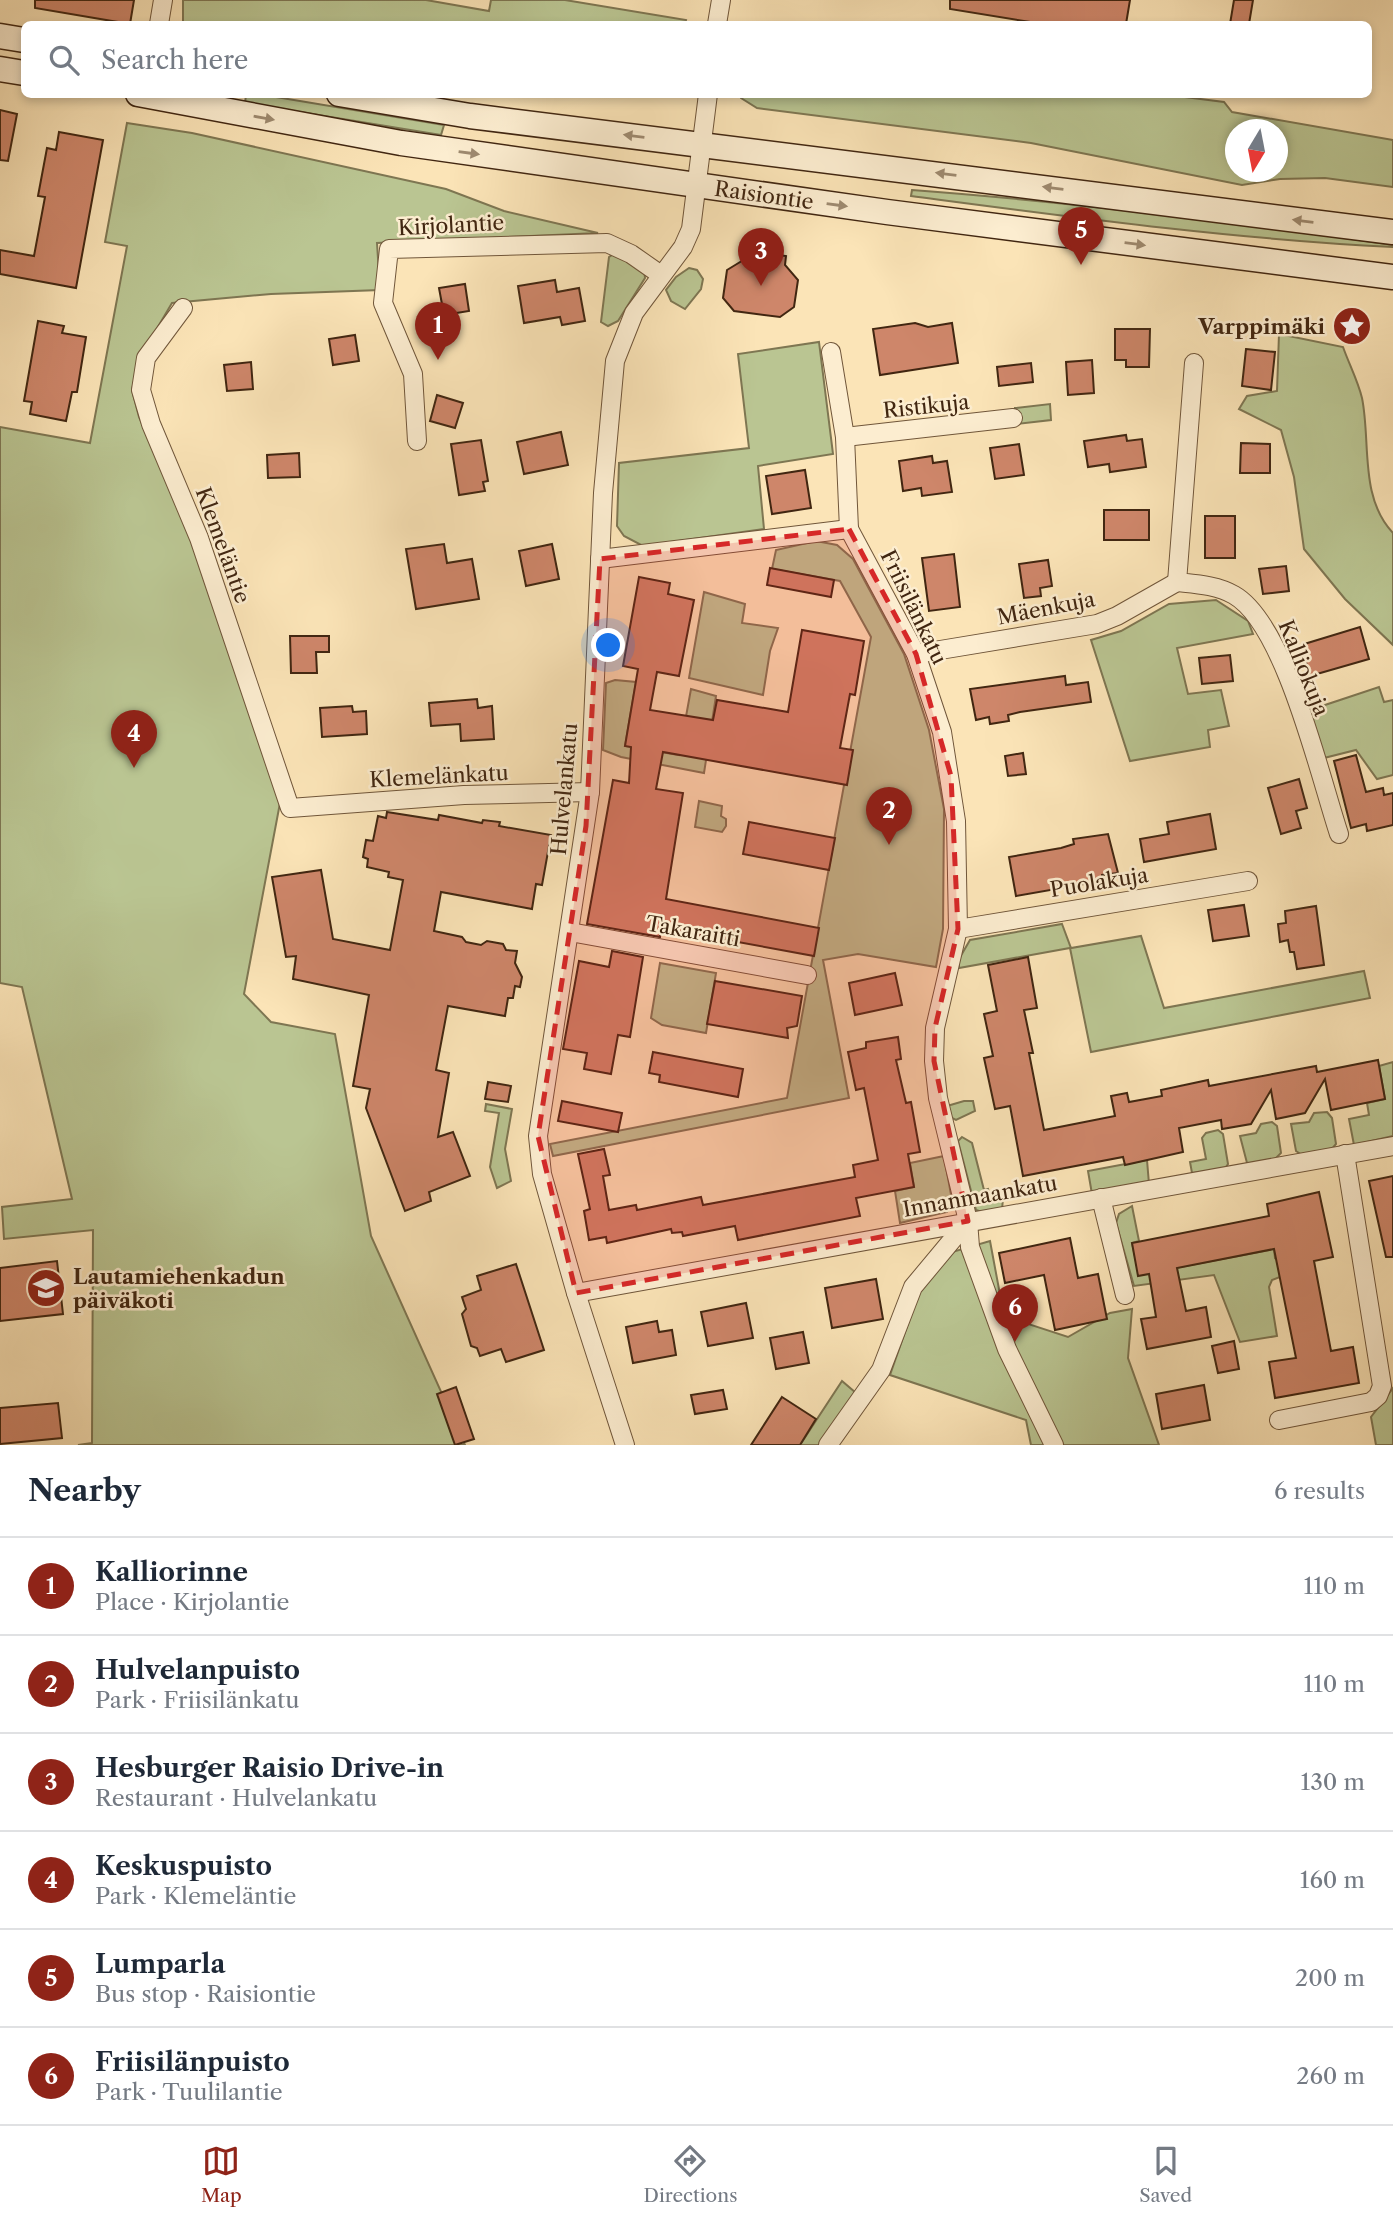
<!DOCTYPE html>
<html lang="en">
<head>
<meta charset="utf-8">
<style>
  body { margin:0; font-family:"Libre Caslon Text",serif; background:#f6f6f7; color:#1f2937 }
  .compass { position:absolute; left:1225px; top:119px; width:63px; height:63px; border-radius:50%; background:#fff; box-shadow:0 4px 10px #0003; rotate:190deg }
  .you { position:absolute; left:609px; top:646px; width:24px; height:24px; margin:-18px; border:5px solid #fff; border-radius:50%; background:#1a73e8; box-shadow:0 0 0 10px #1a73e833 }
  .badge { display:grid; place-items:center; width:46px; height:46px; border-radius:50%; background:#8f2418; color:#fff; font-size:23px; font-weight:700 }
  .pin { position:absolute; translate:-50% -58px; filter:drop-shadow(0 2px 4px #0008) }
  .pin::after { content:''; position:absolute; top:37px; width:24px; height:21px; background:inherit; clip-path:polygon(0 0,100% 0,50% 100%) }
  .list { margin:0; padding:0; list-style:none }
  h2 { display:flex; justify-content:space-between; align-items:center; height:91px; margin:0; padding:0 28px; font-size:30px }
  h2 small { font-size:23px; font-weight:400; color:#747a83 }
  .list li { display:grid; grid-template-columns:46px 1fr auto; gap:21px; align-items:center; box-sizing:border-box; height:98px; padding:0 28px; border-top:2px solid #e0e1e3 }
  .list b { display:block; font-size:26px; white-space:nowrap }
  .list p { margin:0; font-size:23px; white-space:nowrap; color:#747a83 }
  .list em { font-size:23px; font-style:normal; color:#747a83 }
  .icon { flex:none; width:38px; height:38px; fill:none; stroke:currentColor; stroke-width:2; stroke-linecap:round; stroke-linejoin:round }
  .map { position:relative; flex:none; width:1393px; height:1445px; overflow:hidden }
  .search { position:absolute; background:#fff; box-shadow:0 4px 10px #0003; left:21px; right:21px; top:21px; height:77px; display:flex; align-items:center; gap:18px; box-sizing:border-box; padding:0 24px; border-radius:10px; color:#747a83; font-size:26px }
  .sheet { height:679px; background:#fff }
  nav { display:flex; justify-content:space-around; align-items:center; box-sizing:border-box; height:98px; border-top:2px solid #e0e1e3; background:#fff; font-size:19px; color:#747a83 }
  nav a { display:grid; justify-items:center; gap:4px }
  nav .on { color:#8f2418 }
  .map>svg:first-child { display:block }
</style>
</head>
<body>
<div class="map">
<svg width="1393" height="1445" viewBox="0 0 1393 1445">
  <rect width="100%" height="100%" fill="#fbe4b7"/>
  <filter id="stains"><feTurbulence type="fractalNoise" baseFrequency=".00286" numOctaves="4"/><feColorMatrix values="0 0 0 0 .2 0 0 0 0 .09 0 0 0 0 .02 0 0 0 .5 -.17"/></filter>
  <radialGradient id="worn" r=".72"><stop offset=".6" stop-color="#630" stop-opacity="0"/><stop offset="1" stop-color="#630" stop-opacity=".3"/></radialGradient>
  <g fill="#bac592" stroke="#7e7652" stroke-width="2" fill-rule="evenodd">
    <path d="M183,0H426L489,11L491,0H565L686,20L685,24H183Z"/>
    <path d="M246,95H264L444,125L441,135L245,103Z"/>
    <path d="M741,95L1161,94L1224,102L1232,112L1393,140V187L1325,178L1280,179L1242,185L1031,143L757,108L741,98ZM1236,130H1278V172H1236Z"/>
    <path d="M127,123L192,133L446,189L504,211L598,233L377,243L380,290L271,294L172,303L139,359L132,390L139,417L189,534L280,803L244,994L271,1022L335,1034L371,1236L465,1445H78L92,1443L93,1230L4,1239L2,1207L72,1199L22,987L0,983V427L90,443L127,246L105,242Z"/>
    <path d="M912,190C1073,202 1233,222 1393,245V247C1232,239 1071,217 911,196Z"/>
    <path d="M615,253L644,269L645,278L618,321L608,326L601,322L609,257Z"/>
    <path d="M689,268L697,270L703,279L701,289L685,309L671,301L666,290L676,277Z"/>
    <path d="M1279,334L1343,347C1349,364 1358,381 1362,398C1371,442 1359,497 1393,533V645L1345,599L1304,549L1294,477L1281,430L1239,409L1247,396L1277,391Z"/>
    <path d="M819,342L833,454L758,466L764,529L643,546L624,536L617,526L619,463L749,448L738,354Z"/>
    <path d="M1050,404L1051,420L1017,424L1015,408Z"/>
    <path d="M816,541L837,545L853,559L904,654L929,730L944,809L943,929L936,967L858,954L823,960L849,1098L553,1156L550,1144L787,1098L871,637L840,581L772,569L776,550Z"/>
    <path d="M704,592L745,604L742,623L778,628L770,651L763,695L689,678Z"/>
    <path d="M1216,600L1248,621L1253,634L1177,648L1188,694L1221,690L1229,726L1208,730L1210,747L1130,761L1091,640L1121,631L1169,604Z"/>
    <path d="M615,680L636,682L625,746L679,755L691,689L716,696L704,773L621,757L603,750L606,683Z"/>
    <path d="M1379,687L1384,702L1393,700V775L1377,779L1356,750L1324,758L1310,710Z"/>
    <path d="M699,801L722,806L721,816L726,819V826L722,832L695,827Z"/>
    <path d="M1062,924L1071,948L1141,936L1164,1008L1364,971L1370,998L1091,1052L1070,948L959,968V959L970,940Z"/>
    <path d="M660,963L716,973L706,1033L662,1025L651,1018Z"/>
    <path d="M1393,1062V1136L1354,1145L1349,1119L1369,1115L1367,1103L1385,1099L1379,1066Z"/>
    <path d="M964,1101H973L975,1111L956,1120L948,1116L947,1106Z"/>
    <path d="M486,1104L512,1109L505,1149L511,1181L497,1188L490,1167L499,1113L485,1111Z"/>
    <path d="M1327,1112L1332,1118L1336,1144L1331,1150L1302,1155L1296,1151L1291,1124L1309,1122L1314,1113Z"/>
    <path d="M1272,1122L1277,1126L1281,1153L1274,1160L1250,1165L1247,1163L1240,1136L1256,1133L1261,1124Z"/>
    <path d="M1218,1130L1223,1134L1228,1164L1224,1170L1192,1173L1190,1162L1206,1159L1202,1138L1206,1133Z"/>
    <path d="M962,1137L972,1143L984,1190L988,1189L991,1200L1003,1197L1002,1211L988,1214L976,1210L958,1141Z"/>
    <path d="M944,1156L952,1200L947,1212L900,1223L895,1191L914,1187L910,1163Z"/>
    <path d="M1147,1160L1149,1184L1092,1194L1088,1171Z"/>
    <path d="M1132,1206L1139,1241L1132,1243L1139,1275L1274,1249L1275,1258L1294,1255L1280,1277L1272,1280L1269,1287L1277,1336L1240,1342L1214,1275L1134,1286L1116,1223L1119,1214Z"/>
    <path d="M990,1241L1004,1316L1068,1337L1110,1313L1132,1309L1128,1358L1159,1445H1031L1026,1420L890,1375L919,1292L952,1252Z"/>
    <path d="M842,1381L856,1393L821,1445H800Z"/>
    <path d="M1393,1388V1445H1376L1371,1417Z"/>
  </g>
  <g fill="#ce866a" stroke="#412611" stroke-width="2">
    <path d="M35,0H134L130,24L35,8Z"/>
    <path d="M950,0H1130L1126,24H1043L950,9Z"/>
    <path d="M1234,0H1253L1249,24H1230Z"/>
    <path d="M0,110L17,114L8,161L0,160Z"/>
    <path d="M59,132L103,140L76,288L0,274V250L34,256L45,197L38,196L47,148L56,150Z"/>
    <path d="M746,250L786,256L785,265L798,280L794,307L780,317L734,311L723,298L727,270L745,259Z"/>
    <path d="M555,280L557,292L579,288L585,321L562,325L560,317L524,323L518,286Z"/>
    <path d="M465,284L469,311L444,315L439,288Z"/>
    <path d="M38,321L64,326L62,333L86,337L77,392H72L66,421L30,414L32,402L24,401Z"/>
    <path d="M915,323L928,327L952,323L958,363L880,375L873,329Z"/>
    <path d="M1115,329H1150L1149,367H1126V360H1115Z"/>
    <path d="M355,335L359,361L333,365L329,339Z"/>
    <path d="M1246,349L1275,352L1271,390L1242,386Z"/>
    <path d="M1092,360L1094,393L1068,395L1066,362Z"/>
    <path d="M251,362L253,389L227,391L224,365Z"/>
    <path d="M1031,363L1033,382L999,386L997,367Z"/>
    <path d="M437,395L463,403L455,428L430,421Z"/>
    <path d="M561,432L568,465L524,474L517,442Z"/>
    <path d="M1126,435L1127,441L1142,439L1146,467L1110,472L1109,464L1088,467L1084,441Z"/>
    <path d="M481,440L488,481L483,482L485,491L459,495L451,444Z"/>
    <path d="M1241,443L1270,444V473H1240Z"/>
    <path d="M1019,444L1024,475L995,479L990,448Z"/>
    <path d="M299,453L300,477L268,478L267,455Z"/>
    <path d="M932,456L933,463L947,461L952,492L922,496L921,488L903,491L899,461Z"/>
    <path d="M805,470L811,508L772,514L766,476Z"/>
    <rect x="1104" y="510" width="45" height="30"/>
    <rect x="1205" y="516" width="30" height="42"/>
    <path d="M444,544L447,563L472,559L479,599L416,609L406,549Z"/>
    <path d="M552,544L559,579L526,586L519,551Z"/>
    <path d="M954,554L960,607L929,611L922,558Z"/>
    <path d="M1048,560L1052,586L1040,588L1041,596L1024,598L1019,564Z"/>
    <path d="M1286,566L1289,591L1263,594L1259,569Z"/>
    <path d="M770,568L834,580L831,597L767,585Z"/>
    <path d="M639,577L670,583L668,594L694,600L679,676L657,672L650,710L713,720L717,700L788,712L802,630L864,641L855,695L850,694L840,748L853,750L847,785L663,752L656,789L683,793L666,899L819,928L814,956L661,928L660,937L587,924L613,780L629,783L631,747L625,746L638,669L623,666Z"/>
    <path d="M1360,627L1369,659L1310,676L1301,645Z"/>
    <path d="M290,636H329V652H316L317,673H291Z"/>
    <path d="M1230,655L1233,681L1202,684L1199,658Z"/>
    <path d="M1065,676L1066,685L1088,682L1091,702L1020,712L1008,715L1009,721L990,724L989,717L976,720L970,689Z"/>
    <path d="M477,699L478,708L492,706L494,739L461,741L460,724L431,726L429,703Z"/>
    <path d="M352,706L353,712L366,711L367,734L322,737L320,708Z"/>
    <path d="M1023,753L1026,774L1008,776L1005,756Z"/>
    <path d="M1356,755L1366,792L1383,788L1384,795L1393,793V825L1367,831L1366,824L1351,828L1334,761Z"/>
    <path d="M1299,779L1307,808L1296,811L1301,828L1281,834L1268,788Z"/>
    <path d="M387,812L438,820L439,815L482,823L483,820L500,822L499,826L551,835L542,885L536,884L532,909L441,892L434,931L462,937L466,942L481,945L487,941L503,944L506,950L517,951L515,963L522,977L520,987L515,986L513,998H508L505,1016L448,1006L436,1070L449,1073L438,1137L453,1132L470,1176L429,1192L431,1201L405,1211L366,1108L370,1089L353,1086L369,995L293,979L296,956L286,957L272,877L321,870L333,939L390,950L403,880L388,877L389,872L367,867L368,859L363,857L366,840L373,841L378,816L386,818Z"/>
    <path d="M1210,814L1216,849L1144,862L1140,839L1169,834L1167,822Z"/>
    <path d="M749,822L835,838L829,870L743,854Z"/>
    <path d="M1108,834L1118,873L1102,875V881L1016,896L1009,857L1061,848L1074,844L1073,839Z"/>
    <path d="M1244,905L1249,936L1213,941L1208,910Z"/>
    <path d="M1316,906L1324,965L1297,969L1294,952H1290L1288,940L1280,942L1278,924L1286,923L1285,911Z"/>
    <path d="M612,951L643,957L630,1037L618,1035L611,1074L584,1069L587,1053L563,1049L579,961L609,967Z"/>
    <path d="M1028,957L1037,1008L1024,1010L1033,1053H1029L1044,1130L1115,1116L1111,1096L1127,1093L1129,1102L1162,1096L1161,1090L1208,1080L1209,1086L1316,1066L1317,1072L1378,1060L1385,1099L1331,1110L1325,1079L1305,1113L1276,1119L1271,1090L1251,1124L1222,1129L1221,1120L1179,1128L1183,1152L1125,1165L1123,1157L1023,1176L1010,1106L995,1109L984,1058L993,1056L984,1014L997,1011L988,965Z"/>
    <path d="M895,973L902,1005L855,1015L849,983Z"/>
    <path d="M715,981L802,996L797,1026L787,1028L788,1038L707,1024Z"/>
    <path d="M898,1037L901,1059L896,1060L906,1103L911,1102L920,1152L908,1154L914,1187L856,1198L860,1216L738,1240L735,1226L683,1236L682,1232L672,1233L671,1229L607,1243L606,1237L589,1240L584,1211L590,1209L578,1154L604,1149L610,1175L603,1176L609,1210L636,1205L637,1210L701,1197L703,1205L855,1177L853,1165L878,1160L864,1088L856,1090L848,1052L866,1048V1042Z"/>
    <path d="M653,1052L743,1069L738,1097L659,1082L660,1075L649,1073Z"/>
    <path d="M488,1082L511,1086L508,1102L485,1099Z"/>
    <path d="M562,1101L622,1113L618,1132L558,1121Z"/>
    <path d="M1393,1176V1257H1386L1369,1181Z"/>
    <path d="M1319,1192L1333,1257L1314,1261L1331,1351L1353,1347L1359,1383L1275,1398L1269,1362L1296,1358L1274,1249L1177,1268L1186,1311L1206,1307L1211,1337L1147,1349L1141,1319L1156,1317L1149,1274L1138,1276L1132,1243L1269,1216L1267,1204Z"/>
    <path d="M1070,1238L1078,1278L1098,1274L1107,1319L1055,1330L1044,1275L1005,1283L999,1253Z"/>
    <path d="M57,1261L63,1314L0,1321V1268Z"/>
    <path d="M516,1264L544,1350L506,1362L501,1349L480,1356L477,1348L471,1346L462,1314L466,1309L462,1297L481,1290L477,1276Z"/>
    <path d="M876,1279L883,1319L832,1328L825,1288Z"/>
    <path d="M746,1303L753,1338L708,1346L701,1312Z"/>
    <path d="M657,1321L659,1332L672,1330L676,1355L633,1363L626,1327Z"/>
    <path d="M803,1332L809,1363L776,1369L770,1338Z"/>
    <path d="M1234,1341L1239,1369L1218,1373L1212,1346Z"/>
    <path d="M1204,1385L1210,1420L1162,1429L1156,1394Z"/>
    <path d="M456,1387L474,1439L455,1445L437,1394Z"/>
    <path d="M723,1390L727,1409L695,1414L691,1395Z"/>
    <path d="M782,1397L816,1419L800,1445H751Z"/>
    <path d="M58,1403L62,1438L0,1444V1408Z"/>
  </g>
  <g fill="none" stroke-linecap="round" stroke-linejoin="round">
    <defs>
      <g id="minor">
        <path d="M159,24L163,0"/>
        <path d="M717,24L721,0"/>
        <path d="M183,308L146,358L141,390L151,424L199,538L290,808L464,795L590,792"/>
        <path d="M831,352L845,437L849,529"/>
        <path d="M1194,363L1177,582C1195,584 1217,585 1234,595C1285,624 1320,777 1339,834"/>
        <path d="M845,437L1013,418"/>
        <path d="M417,441L413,374L383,303L389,249L607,243L631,254L661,275"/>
        <path d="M600,559L849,529L916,654L942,732L956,821L958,929L935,1028L934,1061L938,1098L968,1221L970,1247L1007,1349L1054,1445"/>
        <path d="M916,654L1097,624L1117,616L1177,582"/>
        <path d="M958,929L1248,881"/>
        <path d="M570,932L807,975"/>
        <path d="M1101,1198L1125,1295"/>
        <path d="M576,1293L1393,1146"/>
        <path d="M1279,1420L1371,1402L1378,1396L1382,1386L1345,1154"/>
        <path d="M625,1445L576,1293L542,1174L538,1136L590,792L603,493L615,361L634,313L683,247L691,229L708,94"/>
        <path d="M828,1445L881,1370L913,1287L968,1221"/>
      </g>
      <g id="secondary">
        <path d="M0,36L24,40"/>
        <path d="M0,69L24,73"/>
        <path d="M138,94L401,143L887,212L1393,277"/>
        <path d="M339,94L470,116L1393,232"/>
      </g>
    </defs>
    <use href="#minor" stroke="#70563a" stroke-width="20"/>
    <use href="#secondary" stroke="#412611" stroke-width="27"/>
    <use href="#minor" stroke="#fcedd0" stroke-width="18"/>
    <use href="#secondary" stroke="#fcedd0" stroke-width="24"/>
  </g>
  <defs><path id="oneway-solid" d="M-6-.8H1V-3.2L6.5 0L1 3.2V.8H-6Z" transform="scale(1.75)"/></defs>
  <g fill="#9e8a70">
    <use href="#oneway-solid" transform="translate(264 118) rotate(10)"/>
    <use href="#oneway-solid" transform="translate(634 136) rotate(-173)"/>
    <use href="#oneway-solid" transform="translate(469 153) rotate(8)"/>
    <use href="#oneway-solid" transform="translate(946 174) rotate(-173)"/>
    <use href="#oneway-solid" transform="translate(1053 188) rotate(-173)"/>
    <use href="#oneway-solid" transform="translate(837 205) rotate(8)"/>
    <use href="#oneway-solid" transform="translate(1303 221) rotate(-173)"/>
    <use href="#oneway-solid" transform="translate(1135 244) rotate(7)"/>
  </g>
  <path fill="#d62828" fill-opacity="0.2" stroke="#d62828" stroke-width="5" stroke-dasharray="14 9" stroke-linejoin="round" d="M849,529L916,654L951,776L958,929L935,1028L934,1061L968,1221L576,1293L538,1136L586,826L600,559Z"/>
  <defs>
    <symbol id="sight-disc" viewBox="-11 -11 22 22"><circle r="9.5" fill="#8f2418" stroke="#fcedd0"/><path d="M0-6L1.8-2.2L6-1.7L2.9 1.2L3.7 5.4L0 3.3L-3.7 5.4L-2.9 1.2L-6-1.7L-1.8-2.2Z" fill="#fff"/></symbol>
    <symbol id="school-disc" viewBox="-11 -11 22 22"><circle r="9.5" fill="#8f2418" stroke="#fcedd0"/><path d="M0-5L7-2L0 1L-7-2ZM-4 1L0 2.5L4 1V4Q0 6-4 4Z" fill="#fff"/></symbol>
  </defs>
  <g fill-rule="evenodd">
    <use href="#sight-disc" x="1330" y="304" width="44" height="44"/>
    <use href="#school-disc" x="24" y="1266" width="44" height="44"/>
  </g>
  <g text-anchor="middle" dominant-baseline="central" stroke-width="5" stroke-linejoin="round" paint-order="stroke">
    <g font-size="21" fill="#412611" stroke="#fcedd0">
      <text transform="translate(764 195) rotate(8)">Raisiontie</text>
      <text transform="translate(451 225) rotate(-3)">Kirjolantie</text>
      <text transform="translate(926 406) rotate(-6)">Ristikuja</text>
      <text transform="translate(223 545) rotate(70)">Klemeläntie</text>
      <text transform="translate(914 607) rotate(64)">Friisilänkatu</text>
      <text transform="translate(1046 608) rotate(-11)">Mäenkuja</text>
      <text transform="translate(1304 668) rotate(68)">Kalliokuja</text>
      <text transform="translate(439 776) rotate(-3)">Klemelänkatu</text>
      <text transform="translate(564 789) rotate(-85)">Hulvelankatu</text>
      <text transform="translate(1099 882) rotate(-9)">Puolakuja</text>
      <text transform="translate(693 931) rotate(10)">Takaraitti</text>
      <text transform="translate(980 1196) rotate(-10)">Innanmaankatu</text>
    </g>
    <g font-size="21" font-weight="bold" fill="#412611" stroke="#fcedd0" text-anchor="end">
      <text x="1325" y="326">Varppimäki</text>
      <text x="73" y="1276" text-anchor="start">Lautamiehenkadun<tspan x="73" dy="24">päiväkoti</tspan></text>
    </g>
  </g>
  <rect width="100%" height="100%" filter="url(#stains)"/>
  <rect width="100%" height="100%" fill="url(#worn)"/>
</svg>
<svg class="compass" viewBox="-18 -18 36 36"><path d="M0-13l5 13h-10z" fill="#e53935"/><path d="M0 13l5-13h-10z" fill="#747a83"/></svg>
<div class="you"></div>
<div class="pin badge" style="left:438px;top:360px">1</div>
<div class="pin badge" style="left:889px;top:845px">2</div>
<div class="pin badge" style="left:761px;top:286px">3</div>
<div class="pin badge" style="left:134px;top:768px">4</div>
<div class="pin badge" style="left:1081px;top:265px">5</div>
<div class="pin badge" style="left:1015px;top:1342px">6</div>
<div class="search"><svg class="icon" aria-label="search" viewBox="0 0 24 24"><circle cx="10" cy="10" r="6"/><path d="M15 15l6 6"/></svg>Search here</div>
</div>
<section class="sheet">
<h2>Nearby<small>6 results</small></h2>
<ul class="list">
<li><span class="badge">1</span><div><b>Kalliorinne</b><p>Place · Kirjolantie</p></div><em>110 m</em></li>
<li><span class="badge">2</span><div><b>Hulvelanpuisto</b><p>Park · Friisilänkatu</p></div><em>110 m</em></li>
<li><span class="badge">3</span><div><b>Hesburger Raisio Drive-in</b><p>Restaurant · Hulvelankatu</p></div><em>130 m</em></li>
<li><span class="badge">4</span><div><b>Keskuspuisto</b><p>Park · Klemeläntie</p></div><em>160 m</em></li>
<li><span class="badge">5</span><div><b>Lumparla</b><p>Bus stop · Raisiontie</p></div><em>200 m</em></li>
<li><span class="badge">6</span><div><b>Friisilänpuisto</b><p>Park · Tuulilantie</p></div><em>260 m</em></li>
</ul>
</section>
<nav>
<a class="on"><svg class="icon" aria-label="map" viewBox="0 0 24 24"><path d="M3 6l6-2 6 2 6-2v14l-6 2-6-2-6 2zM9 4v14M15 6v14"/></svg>Map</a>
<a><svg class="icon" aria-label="directions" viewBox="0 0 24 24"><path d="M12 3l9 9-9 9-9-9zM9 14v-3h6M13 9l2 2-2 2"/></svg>Directions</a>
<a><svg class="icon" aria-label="saved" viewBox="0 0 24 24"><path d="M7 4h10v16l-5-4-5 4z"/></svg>Saved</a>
</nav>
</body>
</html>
